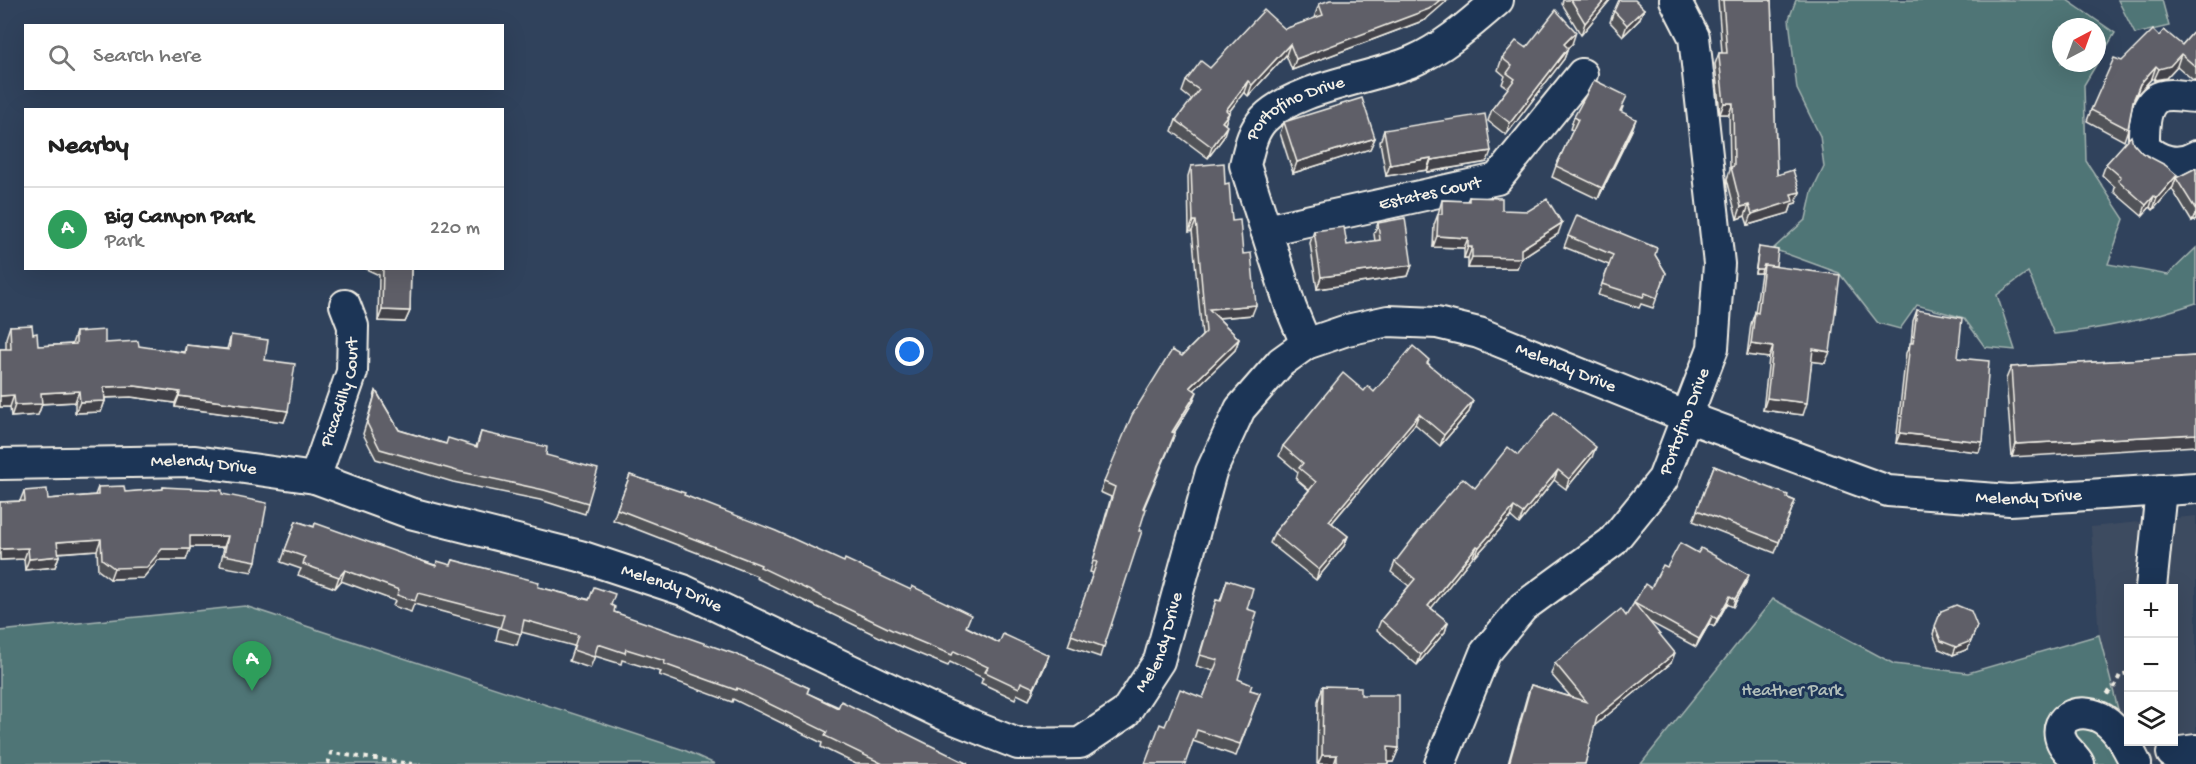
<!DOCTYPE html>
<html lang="en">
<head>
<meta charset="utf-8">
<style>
  body { margin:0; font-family:"Gochi Hand",sans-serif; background:#f6f6f6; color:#222 }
  .controls { position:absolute; right:18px; bottom:18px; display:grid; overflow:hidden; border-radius:0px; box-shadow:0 6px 24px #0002 }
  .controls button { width:54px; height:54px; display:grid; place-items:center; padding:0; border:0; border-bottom:2px solid #e0e0e0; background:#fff; color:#222; font:30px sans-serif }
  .compass { position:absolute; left:2052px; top:18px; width:54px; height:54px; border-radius:50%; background:#fff; box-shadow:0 6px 24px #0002; rotate:41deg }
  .you { position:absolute; left:910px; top:352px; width:21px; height:21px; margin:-15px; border:4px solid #fff; border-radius:50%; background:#1a73e8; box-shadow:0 0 0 9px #1a73e833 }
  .badge { display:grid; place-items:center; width:39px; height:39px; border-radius:50%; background:#7c3aed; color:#fff; font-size:20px; font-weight:700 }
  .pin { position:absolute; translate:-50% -50px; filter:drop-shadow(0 2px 3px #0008) }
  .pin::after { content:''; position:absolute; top:32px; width:21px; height:18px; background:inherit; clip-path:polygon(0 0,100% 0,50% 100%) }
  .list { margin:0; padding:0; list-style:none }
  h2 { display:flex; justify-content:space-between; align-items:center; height:78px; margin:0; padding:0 24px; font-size:26px }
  h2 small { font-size:20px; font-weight:400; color:#767676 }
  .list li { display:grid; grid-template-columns:39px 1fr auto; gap:18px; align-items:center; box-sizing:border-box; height:84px; padding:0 24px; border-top:2px solid #e0e0e0 }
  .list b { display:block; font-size:22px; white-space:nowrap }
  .list p { margin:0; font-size:20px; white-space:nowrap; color:#767676 }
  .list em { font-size:20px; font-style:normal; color:#767676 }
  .icon { flex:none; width:33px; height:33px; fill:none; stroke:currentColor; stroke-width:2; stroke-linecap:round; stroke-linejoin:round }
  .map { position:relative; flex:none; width:2196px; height:764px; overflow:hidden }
  .search { position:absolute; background:#fff; box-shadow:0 6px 24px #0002; left:24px; top:24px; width:480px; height:66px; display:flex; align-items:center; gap:15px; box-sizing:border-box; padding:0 21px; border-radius:0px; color:#767676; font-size:22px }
  .panel { position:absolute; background:#fff; box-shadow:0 6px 24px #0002; left:24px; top:108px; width:480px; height:162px; border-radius:0px }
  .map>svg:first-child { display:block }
</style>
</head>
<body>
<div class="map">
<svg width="2196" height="764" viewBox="0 0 2196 764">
  <rect width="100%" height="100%" fill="#30425c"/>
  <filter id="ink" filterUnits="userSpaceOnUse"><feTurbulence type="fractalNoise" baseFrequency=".0167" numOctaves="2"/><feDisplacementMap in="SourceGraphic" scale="12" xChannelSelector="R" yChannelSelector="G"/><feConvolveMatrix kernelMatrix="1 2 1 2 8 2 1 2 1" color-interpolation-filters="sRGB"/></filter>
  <g filter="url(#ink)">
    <path fill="#3e4b60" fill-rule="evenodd" d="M2196,516V764H2132L2099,635L2091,527ZM2128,588H2174V742H2128Z"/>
    <g fill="#4f7476" stroke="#a2b2af" stroke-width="1.5" fill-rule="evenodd">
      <path d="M1796,0H2067L2115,33L2084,85L2086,161L2124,219L2108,264L2168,275L2196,248V303C2149,319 2104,329 2054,334L2028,272L1997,295L2015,350L1985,347L1964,318L1917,305L1900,329L1878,323L1839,273L1773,249L1806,219L1812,192L1824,167L1820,136L1797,89L1789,19ZM2061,27H2097V63H2061Z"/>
      <path d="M2118,0H2162L2169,26L2135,34Z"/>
      <path d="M1773,599L1894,664L1968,673L2099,635L2132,764H1641Z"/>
      <path d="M245,606L684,750L715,764H0V631Z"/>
    </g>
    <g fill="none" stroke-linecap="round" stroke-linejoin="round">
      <defs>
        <g id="minor">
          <path d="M2196,97C2186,97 2172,93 2162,96C2142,102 2144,131 2144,147C2158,161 2178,167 2196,156"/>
          <path id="s1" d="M1266,230L1497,179L1582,74"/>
          <path id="s2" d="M1306,344L1291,308L1245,165C1249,149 1252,131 1264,119C1295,87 1371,79 1413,61C1445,47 1471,23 1498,0"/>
          <path id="s3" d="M0,464L195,461L315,478L410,513L580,556L683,590L947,716L1018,744L1080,743L1125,713L1159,661L1211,472L1240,409L1281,362L1306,344L1347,330L1388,321L1437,323L1479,333L1687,417L1888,491L2010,500L2196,488"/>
          <path id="s4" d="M315,478L352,372L353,326L345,305"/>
          <path d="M2151,588L2161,490"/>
          <path d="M2172,753L2196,750"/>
          <path id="s5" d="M1440,764L1485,653L1523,607L1612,542L1663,479L1713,348L1719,264L1694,37L1675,0"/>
          <path d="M2079,764C2075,756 2065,749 2062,742C2050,714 2085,707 2103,719C2119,729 2128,748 2136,764"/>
        </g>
      </defs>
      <use href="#minor" stroke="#f4f1e8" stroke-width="34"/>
      <g stroke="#f4f1e8" stroke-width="4" stroke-dasharray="4.5 4.5" stroke-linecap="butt">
        <path d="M2107,694L2115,686L2120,675L2128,673"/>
        <path d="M328,764L331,753L412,764"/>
      </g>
      <use href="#minor" stroke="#1d3557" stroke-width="30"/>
    </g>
    <g fill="#515259" stroke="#f4f1e8" stroke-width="1.5">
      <path d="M1563,0H1610L1581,35L1562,4Z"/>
      <path d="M1718,0H1771L1777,175L1800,192L1796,203L1792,204L1789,213L1748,225L1745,216L1737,219L1727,179L1730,170L1729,114H1720L1715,64L1719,53H1722Z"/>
      <path d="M1319,4L1425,20L1292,70L1286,55L1248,96L1244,92L1229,112L1225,124L1223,138L1208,158L1172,131L1176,120L1192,100L1182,92L1186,81L1210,68L1285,29L1316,18L1315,15Z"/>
      <path d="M1644,9L1639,20L1623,36L1610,22L1614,11Z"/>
      <path d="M2196,29V80H2193L2177,66L2166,78L2154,80L2152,78L2136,96L2133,103L2128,129L2124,141L2087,121L2091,110L2122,61L2159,36L2182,45Z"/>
      <path d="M1572,44L1568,47V48L1564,59L1506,135L1488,121L1492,109L1508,88L1502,84L1505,76L1498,70L1502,58L1526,48Z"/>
      <path d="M1623,107L1621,112L1632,130L1598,199L1552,177L1556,166L1573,130L1570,129L1574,117Z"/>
      <path d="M1284,122L1375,138L1370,149L1293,173L1280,133Z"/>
      <path d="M1384,130L1487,162L1427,172V170L1386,176L1380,142Z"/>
      <path d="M2133,143L2142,153L2177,175L2173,187L2153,210L2150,207L2142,216L2114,192L2115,187L2102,175L2106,164Z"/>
      <path d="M1191,166L1225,184L1232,221L1243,254L1252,315L1218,318L1239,339L1235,350L1194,390L1193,402L1174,433H1175L1171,444L1144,508L1100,657L1068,646L1093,573L1090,572L1111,497L1100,492L1104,482L1182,356L1202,336L1193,240L1192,231L1189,232L1188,176Z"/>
      <path d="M2196,168V220L2192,222L2172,189L2176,178Z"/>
      <path d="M1469,197L1502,210L1558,234L1521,258L1517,268H1468V258H1464V248L1433,247L1434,225L1438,214L1442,200L1467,201Z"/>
      <path d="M1378,223L1412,265L1408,276L1317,289L1310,243L1314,231L1347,245L1375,241L1374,234Z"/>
      <path d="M1568,236L1655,255L1666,273L1653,308L1641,304L1639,308L1598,295L1609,265L1564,247Z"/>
      <path d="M1759,247L1776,266L1825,363L1812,361L1803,415L1763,410L1769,358L1747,355L1751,324L1755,312L1761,273H1755Z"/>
      <path d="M364,268H411L410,311L405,322L378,321L379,275Z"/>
      <path d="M1917,310L1958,358L1979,452L1896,443L1906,353L1911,343L1913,321Z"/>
      <path d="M10,326L33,334L38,346L72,344L76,332L105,343L184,352L186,345L227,349L231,335L265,360L288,411L284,422L175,407V403L131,397L105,398V401L101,412L75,413V402L42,404L38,415L11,417L10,407H0V349H6V338Z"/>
      <path d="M2196,356L2012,457L2006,379L2011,367Z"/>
      <path d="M1428,363L1469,412L1440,446L1415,424L1332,523L1348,536L1344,546L1316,580L1270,543L1274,533L1309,490L1296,479L1298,472L1279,456L1283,446L1364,391L1374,392Z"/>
      <path d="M376,391L399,430L446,444L476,447L481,432L546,455L588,503L585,514L540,500L453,482L376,459L363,434Z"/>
      <path d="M1518,455L1592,457L1566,489L1554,480L1519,524L1511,517L1475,557L1473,556L1431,608L1448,622L1445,632L1417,665L1377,630L1381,620L1409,586L1391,572L1395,562L1475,488Z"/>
      <path d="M1714,466L1795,501L1775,553L1693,521Z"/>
      <path d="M630,475L684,495L967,627L1045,666L1029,700L1017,694L1015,699L981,683L983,678L950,662L948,666L888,641L756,578L757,576L613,520Z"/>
      <path d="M98,487L125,492L162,490L163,487L222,494L256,561L252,572L220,566L224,547H190L186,560H158L143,578L110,579L98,570L97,550L58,553L59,556L55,567L25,570L24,559L0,560V502L20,501L24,491L48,499L95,495Z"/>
      <path d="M296,521L435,565H451L453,560L538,587L611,605L614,612L809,688L807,693L968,764H856L821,747L822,743L733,699L732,702L659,675L661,672L622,660L621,664L595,656L590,668L569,661L574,646L521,632L517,645L496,640L499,627L414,604L411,612L393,606L395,601L341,581L335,588L298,575L301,569L281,562Z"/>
      <path d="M1667,567L1746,583L1733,607L1727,604L1714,627L1709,624L1696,647L1648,621L1671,663L1594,726L1585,764H1508L1527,696L1531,685L1571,697L1551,674L1555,663L1626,616L1651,588Z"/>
      <path d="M1227,580L1247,609L1238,679L1250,690L1260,693L1236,756L1193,741L1165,726L1203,698L1214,671L1196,666L1216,600L1220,601Z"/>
      <path d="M1941,611L1968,649L1953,655L1939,649L1933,634Z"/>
      <path d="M1323,686L1361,695L1399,748L1393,762H1388V764H1317L1318,701Z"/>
    </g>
    <g fill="#424249" stroke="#f4f1e8" stroke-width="1.5">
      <path d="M1440,0H1448L1425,20L1292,70L1296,59Z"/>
      <path d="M1605,0H1610L1581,35L1585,23Z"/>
      <path d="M1644,9L1639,20L1623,36L1627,25Z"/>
      <path d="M1576,32L1572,44L1559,56L1564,44Z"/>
      <path d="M1290,44L1286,55L1248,96L1252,85Z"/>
      <path d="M1568,48L1564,59L1506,135L1510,123Z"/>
      <path d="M2181,54L2177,66L2166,78L2154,80L2159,69Z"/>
      <path d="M2156,66L2152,78L2136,96L2140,84Z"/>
      <path d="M1248,81L1244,92L1222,121L1226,110Z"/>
      <path d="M1724,103H1733L1729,114H1720Z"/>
      <path d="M1229,113L1225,124L1222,122Z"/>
      <path d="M1636,119L1632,130L1598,199L1602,188Z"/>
      <path d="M1227,126L1223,138L1208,158L1212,147Z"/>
      <path d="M1375,138L1370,149L1293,173L1297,162Z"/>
      <path d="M1491,151L1487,162L1427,172L1431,160Z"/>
      <path d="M1431,158L1427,170L1386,176L1390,165Z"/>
      <path d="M2177,175L2173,187L2153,210L2157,198Z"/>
      <path d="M1800,192L1796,203L1792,204L1789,213L1748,225L1752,214L1791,194Z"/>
      <path d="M2154,196L2150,207L2142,216L2146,205Z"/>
      <path d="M1749,205L1745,216L1737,219L1741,207Z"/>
      <path d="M2196,212V220L2192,222Z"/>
      <path d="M1193,221H1196L1192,231L1189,232Z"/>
      <path d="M1562,223L1558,234L1521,258L1517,268H1468L1472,257L1521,249Z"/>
      <path d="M1437,236L1468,238L1464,248L1433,247Z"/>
      <path d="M1468,247H1472L1468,258H1464Z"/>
      <path d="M1412,265L1408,276L1317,289L1321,277Z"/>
      <path d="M286,268H297L285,271Z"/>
      <path d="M1756,269H1762L1761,273H1755Z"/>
      <path d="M1256,305L1252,315L1205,319L1209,309Z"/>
      <path d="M382,310L410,311L405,322L378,321Z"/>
      <path d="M1239,339L1235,350L1186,398L1190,387Z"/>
      <path d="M1751,344L1773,347L1769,358L1747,355Z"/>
      <path d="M1813,349L1830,352L1825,363L1809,361Z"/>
      <path d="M135,386L180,392L175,403L131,397L100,398L104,387Z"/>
      <path d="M79,391L75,402L37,404L41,393Z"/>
      <path d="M1197,392L1193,402L1168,442L1172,432Z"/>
      <path d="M14,395L10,407H0V396Z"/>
      <path d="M179,396L288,411L284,422L175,407Z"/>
      <path d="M1767,398L1807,403L1803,415L1763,410Z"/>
      <path d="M105,401L101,412L75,413L80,402Z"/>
      <path d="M1473,401L1469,412L1440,446L1444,435Z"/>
      <path d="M42,404L38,415L11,417L15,405Z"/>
      <path d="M1419,414L1415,424L1325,531L1329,521Z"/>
      <path d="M1900,433L1983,442L1979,452L1896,443Z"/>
      <path d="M2196,434V446L2012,457L2016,444Z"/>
      <path d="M1596,447L1592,457L1566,489L1569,479Z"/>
      <path d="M1558,470L1554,480L1519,524L1523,513Z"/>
      <path d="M1514,507L1511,517L1475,557L1479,547Z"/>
      <path d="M190,536H228L224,547H186Z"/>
      <path d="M1348,536L1344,546L1316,580L1319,570Z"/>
      <path d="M101,539L97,550L53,553L57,542Z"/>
      <path d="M1477,546L1473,556L1425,616L1428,606Z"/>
      <path d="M28,548L24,559L0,560V549Z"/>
      <path d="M162,549H190L186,560H158L143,578L110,579L114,568Z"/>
      <path d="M59,556L55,567L25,570L29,559Z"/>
      <path d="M345,570L341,581L335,588L339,577Z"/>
      <path d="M1749,575L1746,583L1733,607L1735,599Z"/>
      <path d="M1730,596L1727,604L1714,627L1717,619Z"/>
      <path d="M1712,616L1709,624L1696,647L1699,639Z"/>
      <path d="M1448,622L1445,632L1417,665L1421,655Z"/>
      <path d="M1977,626L1968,649L1953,655L1956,647Z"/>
      <path d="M1675,653L1671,663L1593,727L1597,717Z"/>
      <path d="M1049,655L1045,666L1029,700L1034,688Z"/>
      <path d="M1388,747L1399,748L1393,762H1383Z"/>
      <path d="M1322,755H1337L1334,764H1318Z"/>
    </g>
    <g fill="#5e5f68" stroke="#f4f1e8" stroke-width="1.5">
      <path d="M1330,0H1440L1429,9L1296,59L1290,44L1252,85L1248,81L1226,110L1229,113L1222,122L1227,126L1212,147L1176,120L1199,90L1186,81L1201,61L1210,68L1264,10L1285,29L1323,15L1319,4Z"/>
      <path d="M1571,0H1605L1585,23Z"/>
      <path d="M1619,0H1635L1644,9L1627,25L1614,11Z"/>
      <path d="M1723,0H1771L1777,175L1793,170L1800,192L1791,194L1793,201L1752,214L1749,205L1741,207L1731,167L1734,166L1733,103H1724L1719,57V53H1727Z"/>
      <path d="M1556,10L1576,32L1564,44L1568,48L1510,123L1492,109L1515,79L1507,73L1512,66L1502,58L1516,41L1526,48Z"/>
      <path d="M2196,29V67L2181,54L2170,66L2159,69L2156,66L2140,84L2133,101L2128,129L2091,110L2114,58L2122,61L2153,30L2159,36L2164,30L2182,45Z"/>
      <path d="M1594,80L1627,96L1620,111L1636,119L1602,188L1556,166L1578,119L1574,117Z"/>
      <path d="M1362,98L1375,138L1297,162L1284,122Z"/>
      <path d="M1485,114L1491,151L1431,160V158L1390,165L1384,130Z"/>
      <path d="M2131,136L2133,143L2142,153L2165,165L2177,175L2157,198L2154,196L2146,205L2118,180L2121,177L2106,164Z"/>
      <path d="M1224,163L1225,184L1229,183L1232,221L1240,220L1243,254L1251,253L1256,305L1209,309L1239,339L1190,387L1197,392L1172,432L1175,433L1143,508L1146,509L1139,531H1142L1104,647L1071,635L1097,562L1093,561L1115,487L1104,482L1132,415L1172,350L1182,356L1206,332L1197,230L1196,221H1193L1191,166Z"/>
      <path d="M2196,168V210L2176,178Z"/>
      <path d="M1469,197L1502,198V210L1528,211L1547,199L1562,223L1521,249V258L1472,257V247H1468V238L1437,236L1438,214H1442V200L1469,201Z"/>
      <path d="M1577,215L1657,248L1655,255L1666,273L1657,298L1645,293L1643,297L1602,284L1613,255L1568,236Z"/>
      <path d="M1405,218L1412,265L1321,277L1314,231L1344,227L1347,245L1380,240L1378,223Z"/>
      <path d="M1759,247L1778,250L1776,266L1764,265L1762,269H1756Z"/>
      <path d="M1764,265L1840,275L1830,352L1813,349L1807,403L1767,398L1773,347L1751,344L1755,312L1758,313Z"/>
      <path d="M383,268H411L410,311L382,310Z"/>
      <path d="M1917,310L1962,318L1958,358L1989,361L1983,442L1900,433L1910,343H1913Z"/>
      <path d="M32,325L33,334L37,333L38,346L76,344V332L105,330V343L138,341L139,346L185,353L186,345L229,350L231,335L268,340L265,360L295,364L288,411L179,396L180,392L135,386L104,387L105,401L80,402L79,391L41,393L42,404L15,405L14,395L0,396V349H11L10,326Z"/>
      <path d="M1413,346L1429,360L1427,363L1473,401L1444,435L1419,414L1329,521L1348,536L1319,570L1274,533L1316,482L1299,468L1303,463L1283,446L1343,373L1364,391L1368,386L1374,392Z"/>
      <path d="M2196,356V434L2016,444L2011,367Z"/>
      <path d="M376,391L399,430L446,444L448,438L477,447L481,432L547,447L546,455L598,469L588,503L544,490L457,471L380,449L367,423Z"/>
      <path d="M1554,412L1596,447L1569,479L1558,470L1523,513L1514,507L1479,547L1477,546L1428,606L1448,622L1421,655L1381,620L1415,579L1395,562L1435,510L1463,478L1475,488L1508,447L1518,455Z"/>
      <path d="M1714,466L1788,495L1787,498L1795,501L1779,542L1697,510Z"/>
      <path d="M630,475L685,493L684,495L776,531L844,562L845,559L911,590L912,586L971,615L966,627L999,643L1003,634L1049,655L1034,688L1021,682L1019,688L985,672L988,667L954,651L952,655L892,630L760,567L761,565L617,509Z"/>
      <path d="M124,486L125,492L163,489V487L222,490V494L267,503L256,561L224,555L228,536H190V549H162L147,567L114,568L102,559L101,539L57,542L59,556L29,559L28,548L0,549V502L25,501L24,491L47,489L48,499L98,495V487Z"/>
      <path d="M296,521L314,527L315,523L436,566L437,561L451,565L453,560L539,582L538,587L589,600L594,587L615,594L611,605L615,607L614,612L735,654L809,688L807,693L838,708L841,701L968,764H883L825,736L827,732L737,688L736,690L664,664L665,661L626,649L625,653L598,644L594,657L573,650L578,635L524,620L521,634L500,628L504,615L418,593L415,601L397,595L399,590L345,570L339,577L303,564L305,557L285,550Z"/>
      <path d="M1680,543L1698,553L1701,548L1749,575L1735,599L1730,596L1717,619L1712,616L1699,639L1634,603L1645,584L1651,588L1663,565L1667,567Z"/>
      <path d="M1227,580L1253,588L1247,609L1257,612L1238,679L1252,685L1250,690L1260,693L1240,744L1197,730L1185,764H1145L1160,724L1165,726L1180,689L1203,698L1218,660L1200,655L1216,600L1221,601Z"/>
      <path d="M1634,603L1675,653L1597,717L1585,764H1509L1531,685L1587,702L1555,663L1621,609L1626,616Z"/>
      <path d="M1956,605L1971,611L1977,626L1971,641L1956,647L1941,641L1935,626L1941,611Z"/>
      <path d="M1323,686L1361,687V695H1399V748L1388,747V764H1337V755H1322Z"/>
    </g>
  </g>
  <g text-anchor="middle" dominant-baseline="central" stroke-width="6" stroke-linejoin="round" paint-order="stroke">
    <g font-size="18" fill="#f4f1e8" stroke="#1d3557">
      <text stroke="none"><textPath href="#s2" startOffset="272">Portofino Drive</textPath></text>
      <text stroke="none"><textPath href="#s1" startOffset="168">Estates Court</textPath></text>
      <text stroke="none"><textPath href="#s3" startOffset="1878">Melendy Drive</textPath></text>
      <text stroke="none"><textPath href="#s4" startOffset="90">Piccadilly Court</textPath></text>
      <text stroke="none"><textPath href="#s5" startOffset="432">Portofino Drive</textPath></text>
      <text stroke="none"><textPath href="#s3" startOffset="204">Melendy Drive</textPath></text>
      <text stroke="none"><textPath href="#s3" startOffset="2364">Melendy Drive</textPath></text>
      <text stroke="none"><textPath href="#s3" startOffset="690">Melendy Drive</textPath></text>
      <text stroke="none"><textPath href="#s3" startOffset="1266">Melendy Drive</textPath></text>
    </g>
    <g font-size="18" fill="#b2bfba" stroke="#1d3557">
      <text x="1792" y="691">Heather Park</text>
    </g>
  </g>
</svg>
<div class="controls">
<button>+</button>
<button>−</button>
<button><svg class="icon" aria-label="layers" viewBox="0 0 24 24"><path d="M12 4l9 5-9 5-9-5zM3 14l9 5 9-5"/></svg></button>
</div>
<svg class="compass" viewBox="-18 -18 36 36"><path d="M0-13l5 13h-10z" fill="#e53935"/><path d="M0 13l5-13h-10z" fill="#767676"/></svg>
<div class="you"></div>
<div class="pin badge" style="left:252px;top:691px;background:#2e9e5b">A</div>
<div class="search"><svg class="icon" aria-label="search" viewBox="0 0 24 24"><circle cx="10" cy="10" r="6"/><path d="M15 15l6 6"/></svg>Search here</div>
<section class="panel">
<h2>Nearby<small></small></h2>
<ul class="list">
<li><span class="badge" style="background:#2e9e5b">A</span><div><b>Big Canyon Park</b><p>Park</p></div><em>220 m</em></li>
</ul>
</section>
</div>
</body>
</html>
